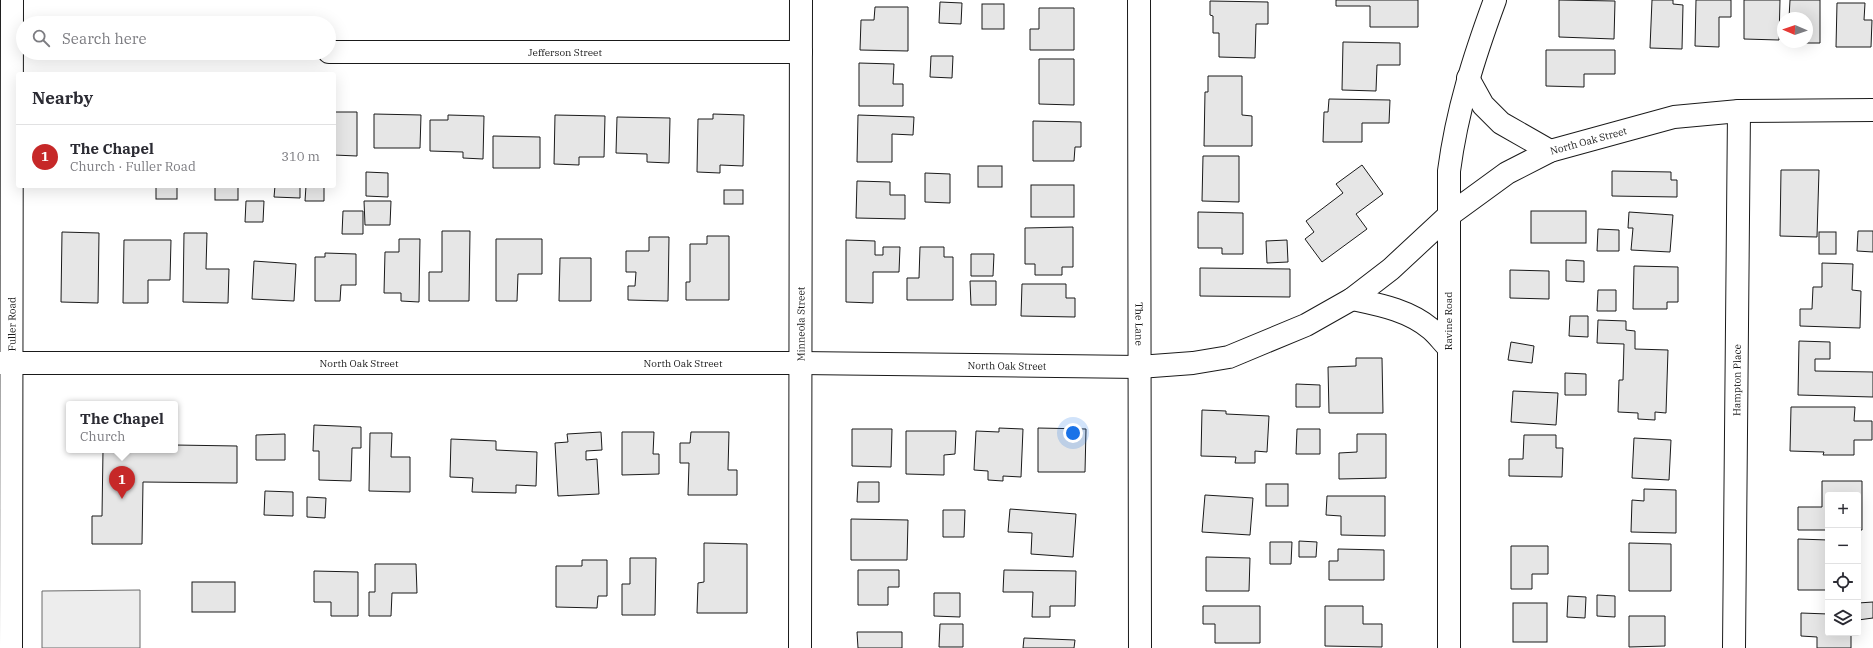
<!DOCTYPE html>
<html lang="en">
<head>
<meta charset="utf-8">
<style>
  body { margin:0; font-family:"IBM Plex Serif",serif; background:#f2f2f3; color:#2b2b33 }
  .controls { position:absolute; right:12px; bottom:12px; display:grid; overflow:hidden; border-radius:4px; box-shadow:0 4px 16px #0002 }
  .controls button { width:36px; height:36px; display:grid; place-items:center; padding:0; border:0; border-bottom:1px solid #e1e1e2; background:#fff; color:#2b2b33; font:20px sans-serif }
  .compass { position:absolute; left:1777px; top:12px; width:36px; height:36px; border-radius:50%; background:#fff; box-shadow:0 4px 16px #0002; rotate:272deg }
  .you { position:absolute; left:1073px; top:433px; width:14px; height:14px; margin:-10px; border:3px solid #fff; border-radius:50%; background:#1a73e8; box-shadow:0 0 0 6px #1a73e833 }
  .badge { display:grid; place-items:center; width:26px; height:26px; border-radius:50%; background:#c62828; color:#fff; font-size:13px; font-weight:700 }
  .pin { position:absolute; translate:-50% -33px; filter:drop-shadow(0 1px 2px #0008) }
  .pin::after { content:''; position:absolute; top:21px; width:14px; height:12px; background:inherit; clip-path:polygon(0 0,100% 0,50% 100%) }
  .popup { position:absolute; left:66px; top:401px; width:112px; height:52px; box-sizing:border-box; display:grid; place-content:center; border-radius:4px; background:#fff; filter:drop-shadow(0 1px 3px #0005); font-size:13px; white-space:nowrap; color:#7c7c81 }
  .popup b { font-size:15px; color:#2b2b33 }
  .popup::after { content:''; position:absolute; left:50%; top:100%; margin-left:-8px; border:8px solid transparent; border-top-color:#fff }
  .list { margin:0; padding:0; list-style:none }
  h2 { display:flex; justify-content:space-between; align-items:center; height:52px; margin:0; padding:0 16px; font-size:17px }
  h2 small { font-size:13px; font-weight:400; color:#7c7c81 }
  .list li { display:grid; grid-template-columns:26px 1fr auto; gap:12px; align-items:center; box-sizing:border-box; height:64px; padding:0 16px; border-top:1px solid #e1e1e2 }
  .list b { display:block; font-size:15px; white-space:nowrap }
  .list p { margin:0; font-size:13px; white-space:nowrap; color:#7c7c81 }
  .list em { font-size:13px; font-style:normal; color:#7c7c81 }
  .icon { flex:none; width:22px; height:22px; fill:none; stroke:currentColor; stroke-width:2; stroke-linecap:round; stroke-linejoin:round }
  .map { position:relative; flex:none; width:1873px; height:648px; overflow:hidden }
  .search { position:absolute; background:#fff; box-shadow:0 4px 16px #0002; left:16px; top:16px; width:320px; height:44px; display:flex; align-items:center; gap:10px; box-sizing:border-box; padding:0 14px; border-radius:22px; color:#7c7c81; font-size:15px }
  .panel { position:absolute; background:#fff; box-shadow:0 4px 16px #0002; left:16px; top:72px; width:320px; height:116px; border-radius:4px }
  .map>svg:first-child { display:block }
</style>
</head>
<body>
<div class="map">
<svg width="1873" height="648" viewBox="0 0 1873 648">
  <rect width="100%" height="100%" fill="#fff"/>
  <path fill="#ededed" stroke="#6a6a6a" d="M140,590V648H42V591Z"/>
  <g fill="#e6e6e6" stroke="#1a1a1a">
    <path d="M1336,0H1418V27H1370V6H1336Z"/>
    <path d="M1559,0L1615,1L1614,39L1559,37Z"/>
    <path d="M1652,0H1673V4L1683,5L1682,49L1650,48Z"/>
    <path d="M1696,0H1731V17H1719V47L1695,46Z"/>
    <path d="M1744,0H1780L1779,40L1744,39Z"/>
    <path d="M1790,0H1820V43H1789L1807,42V18H1789Z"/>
    <path d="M1210,1L1268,2V24H1256L1255,58L1219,57V33H1213V16L1210,15Z"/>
    <path d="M940,2L962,3L961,24L939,23Z"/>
    <path d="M1837,3H1865L1864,20H1872L1871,47H1836Z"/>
    <rect x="982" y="4" width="22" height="25"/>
    <path d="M875,7H908V51L860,50L861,20H874Z"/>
    <path d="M1039,8H1074V50H1030V29H1039Z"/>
    <path d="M1343,42L1400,43V65H1377L1376,91L1342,90Z"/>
    <path d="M1546,50H1615V74H1584V87L1546,86Z"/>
    <path d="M931,56H953L952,78L930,77Z"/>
    <path d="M1039,59H1074V105L1039,104Z"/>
    <path d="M859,63L894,64L893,84H903V106H859Z"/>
    <path d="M1208,76H1242V115L1252,116V146H1204L1205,92H1208Z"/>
    <path d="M1329,99L1390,100L1389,123H1362V142H1323L1324,112H1328Z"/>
    <path d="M334,112H357V156L334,155Z"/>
    <path d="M374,114L421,115L420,148H374Z"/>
    <path d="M713,114L744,115L743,166L720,165V173L697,172L698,119H713Z"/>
    <path d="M448,115L484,116L483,159L463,158V152L430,151V120H448Z"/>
    <path d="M555,115L605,116L604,157H579V165L554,164Z"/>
    <path d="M858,115L914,117L913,135L892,134V162H857Z"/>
    <path d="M617,117L670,118L669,163L647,162V154L616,153Z"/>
    <path d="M1033,121L1081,122V147H1075L1074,161H1033Z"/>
    <path d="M493,136L540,137V168H493Z"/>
    <path d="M1203,156H1239V202L1202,201Z"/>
    <path d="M1362,165L1383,194L1356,214L1367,229L1322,262L1305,239L1314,232L1306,221L1343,193L1336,184Z"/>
    <rect x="978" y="166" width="24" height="21"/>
    <path d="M1781,170H1819L1817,237L1780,236Z"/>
    <path d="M1612,171L1671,172V180H1677V197L1612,196Z"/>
    <path d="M366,172L388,173V197L366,196Z"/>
    <path d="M925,173L950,174V203L925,202Z"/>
    <path d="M857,181L890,182V195H905V219L856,218Z"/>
    <rect x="1031" y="185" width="43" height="32"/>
    <rect x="156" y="186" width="21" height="13"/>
    <rect x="215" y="186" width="23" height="14"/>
    <path d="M275,186H300V198L274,197Z"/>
    <path d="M306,186H324V201H305Z"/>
    <rect x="724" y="190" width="19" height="14"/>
    <path d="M246,201H264L263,222H245Z"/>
    <path d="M364,201H391L390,225H365Z"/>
    <path d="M343,211H363V234H342Z"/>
    <rect x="1531" y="211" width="55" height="32"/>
    <path d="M1198,212L1243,213V254H1222V248H1198Z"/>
    <path d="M1629,212L1673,215L1670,252L1631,250L1633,228H1628Z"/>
    <path d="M1073,227V267H1062V275H1035V264H1025V228Z"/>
    <path d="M1598,229L1619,230V251H1597Z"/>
    <path d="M442,231H470L469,301H429V272H442Z"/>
    <path d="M1858,231H1873V252L1857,251Z"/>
    <path d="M62,232L99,233L98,303L61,302Z"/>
    <rect x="1819" y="232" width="17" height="22"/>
    <path d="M184,233H207L206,269H229L228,303L183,302Z"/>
    <path d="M707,236H729V300H686V282H690V244H707Z"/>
    <path d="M649,237H669L668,301L628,300V286H635L636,272H626V251H649Z"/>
    <path d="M399,239H420L419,302L401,301V293H384L385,252H399Z"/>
    <path d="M496,239H542V274H518L517,301H496Z"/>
    <path d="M124,240H171L170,280H148V303H123Z"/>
    <path d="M846,240L875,241V255H883V247H900L899,272H873V303L846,302Z"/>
    <path d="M1287,240L1288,262L1267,263L1266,241Z"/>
    <path d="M920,247H944V257H953V300H907V278H919Z"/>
    <path d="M325,253L356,254V285H341L340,301H315V257H325Z"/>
    <path d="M971,254H994L993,276H971Z"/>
    <path d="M560,258H591V301H559Z"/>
    <path d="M1566,260L1584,261V282L1566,281Z"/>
    <path d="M254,261L296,264L294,301L252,299Z"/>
    <path d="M1822,263L1853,264L1852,290L1861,291L1860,328L1800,326V309H1812L1813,287H1822Z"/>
    <path d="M1634,266L1678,267V302H1667V309H1633Z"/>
    <path d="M1200,268L1290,269V297L1200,296Z"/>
    <path d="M1510,270L1549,271V299L1510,298Z"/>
    <path d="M970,281H996V305H971Z"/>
    <path d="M1022,284H1066V298H1075V317L1021,316Z"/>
    <path d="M1598,290H1616V311H1597Z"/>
    <path d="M1570,316H1588V337L1569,336Z"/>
    <path d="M1598,320L1626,321V330L1635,331V349L1668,350L1666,413L1655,412V420L1638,419V413L1618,412L1619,380H1623L1624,344L1597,343Z"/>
    <path d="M1799,341L1830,342V359H1815V371L1873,372V397L1798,395Z"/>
    <path d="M1511,342L1534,346L1532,363L1508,360Z"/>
    <path d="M1356,358H1382L1383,413H1329L1328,367L1356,366Z"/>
    <path d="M1565,373L1586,374V395H1565Z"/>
    <path d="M1296,384L1320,385V407H1296Z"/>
    <path d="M1513,391L1558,393L1556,425L1511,422Z"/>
    <path d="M1791,407H1855L1854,421H1872V440H1854V455H1823L1824,452L1790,451Z"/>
    <path d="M1202,410L1226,411V414L1269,416L1267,452L1255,451V463H1235L1236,457L1201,456Z"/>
    <path d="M314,425L361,427V448H352L351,481L319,480V451H313Z"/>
    <path d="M999,428L1023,429L1021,477L1003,476V481L988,480V471L974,470L976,431L999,432Z"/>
    <path d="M1038,428L1086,429L1085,472H1038Z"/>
    <path d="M852,429H892L891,467L852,466Z"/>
    <path d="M1297,429H1320V454H1296Z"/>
    <path d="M906,431H956L955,454L944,455V475L906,474Z"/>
    <path d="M601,432L602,450L586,451V460L597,459L599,494L558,496L555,443L568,442L567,434Z"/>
    <path d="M622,432H654L653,454H659V474L622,475Z"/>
    <path d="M691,432H729L728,470H737V495H688L689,463H680V443H690Z"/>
    <path d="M370,433H392L391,457H410V492L369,491Z"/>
    <path d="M285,434V460H256V435Z"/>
    <path d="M1357,434H1386V478L1339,479V453L1357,452Z"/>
    <path d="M1524,435H1556V448H1563L1562,477L1509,476V459H1523Z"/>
    <path d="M1634,438L1671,440L1669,480L1632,478Z"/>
    <path d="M451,439L496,441V450L537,452L536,486L516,485V493L472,492L473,478L450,477Z"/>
    <path d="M175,445L237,446V483L143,482L142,544H92V516H102L103,450H175Z"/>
    <path d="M1822,481H1862V530H1858V495H1828V530H1798V507H1822Z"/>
    <path d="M858,482H879V502H857Z"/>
    <rect x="1266" y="484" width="22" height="22"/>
    <path d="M1644,489L1676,490V533L1631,532L1632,500L1644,501Z"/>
    <path d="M265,491L293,492V516L264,515Z"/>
    <path d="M1205,495L1253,498L1250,535L1202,532Z"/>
    <path d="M1327,496H1385V536L1341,535V516L1326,515Z"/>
    <path d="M307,497L326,498L325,518L307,517Z"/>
    <path d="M1010,509L1076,514L1073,557L1031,554L1032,533L1008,532Z"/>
    <path d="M943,510H965L964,537H943Z"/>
    <path d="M851,519L908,520L907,560H851Z"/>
    <path d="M1798,539L1828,540V590H1798Z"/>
    <path d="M1299,541L1317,542L1316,557H1299Z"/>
    <path d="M1270,542H1292L1291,564H1270Z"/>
    <path d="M704,543L747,544V613H697L698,583L704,582Z"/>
    <path d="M1629,543L1671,544V591H1629Z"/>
    <path d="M1511,546H1548V574H1532V589H1511Z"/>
    <path d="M1338,549L1384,550V580H1329V561H1338Z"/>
    <path d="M1206,557L1250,558L1249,591H1206Z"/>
    <path d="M630,558H656L655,615H622V584H630Z"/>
    <path d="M582,560H607V596H598L597,608L556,607V566H582Z"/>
    <path d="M375,564H416L417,593H392L391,616H369V592H375Z"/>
    <path d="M858,570H899V587H888V605H858Z"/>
    <path d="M1004,570L1076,571L1075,606H1050V617H1032L1033,592H1003Z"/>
    <path d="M314,571L358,572V616H331V602H314Z"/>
    <rect x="192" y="582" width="43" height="30"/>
    <path d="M934,593H960V617L934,616Z"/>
    <path d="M1597,595L1615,596V617L1597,616Z"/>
    <path d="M1568,596L1586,597L1585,618L1567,617Z"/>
    <path d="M1873,602V618L1858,620V603Z"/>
    <rect x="1513" y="603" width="34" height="39"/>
    <path d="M1203,606H1260V643H1215V624H1203Z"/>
    <path d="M1325,606H1363V624H1382V647L1325,646Z"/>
    <path d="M1801,613L1828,614V633H1851V648H1817V637L1801,636Z"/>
    <path d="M1629,616H1665V646L1629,647Z"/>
    <path d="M940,624H963V647H939Z"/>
    <path d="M857,632H902V648H858Z"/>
    <path d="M1024,638L1075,640L1074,648H1023Z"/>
  </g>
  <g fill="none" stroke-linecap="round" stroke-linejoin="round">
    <defs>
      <g id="minor">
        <path id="s1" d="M1139,0L1140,648"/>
        <path id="s2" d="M329,52H801"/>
        <path d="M1468,78L1483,105L1501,123L1550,151"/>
        <path d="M1352,299C1380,305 1408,310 1431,329C1437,334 1442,341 1448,347"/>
        <path id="s3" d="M0,363H800L1139,367L1193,363L1229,357L1306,325L1352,299L1391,269L1448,216L1507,173L1550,151L1674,117L1739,111L1873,110"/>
        <path id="s4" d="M11,648L12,0"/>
        <path id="s5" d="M800,648L801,0"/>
        <path d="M1449,648V171C1457,110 1474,57 1495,0"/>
        <path id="s6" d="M1734,648L1739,111"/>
      </g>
    </defs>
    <use href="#minor" stroke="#1a1a1a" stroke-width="24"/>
    <use href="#minor" stroke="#fff" stroke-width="22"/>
  </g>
  <g text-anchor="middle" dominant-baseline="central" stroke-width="3" stroke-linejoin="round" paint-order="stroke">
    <g font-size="10" fill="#1a1a1a" stroke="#fff">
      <text stroke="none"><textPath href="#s2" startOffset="236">Jefferson Street</textPath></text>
      <text stroke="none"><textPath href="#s3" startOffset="1654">North Oak Street</textPath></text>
      <text transform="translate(1448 321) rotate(-90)">Ravine Road</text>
      <text stroke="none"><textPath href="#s4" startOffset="324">Fuller Road</textPath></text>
      <text stroke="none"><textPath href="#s5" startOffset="324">Minneola Street</textPath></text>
      <text stroke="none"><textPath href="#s1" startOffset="324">The Lane</textPath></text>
      <text stroke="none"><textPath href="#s3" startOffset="359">North Oak Street</textPath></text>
      <text stroke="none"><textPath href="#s3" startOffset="683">North Oak Street</textPath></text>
      <text stroke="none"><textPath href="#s3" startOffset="1007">North Oak Street</textPath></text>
      <text stroke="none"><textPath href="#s6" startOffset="268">Hampton Place</textPath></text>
    </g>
  </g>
</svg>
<div class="controls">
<button>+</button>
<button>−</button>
<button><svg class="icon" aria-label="locate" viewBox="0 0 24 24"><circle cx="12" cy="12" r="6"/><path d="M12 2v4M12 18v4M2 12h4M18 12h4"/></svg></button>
<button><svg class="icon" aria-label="layers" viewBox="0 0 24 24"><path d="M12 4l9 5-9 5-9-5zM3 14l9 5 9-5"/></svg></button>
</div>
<svg class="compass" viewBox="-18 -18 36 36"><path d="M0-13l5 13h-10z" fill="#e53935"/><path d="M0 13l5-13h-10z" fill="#7c7c81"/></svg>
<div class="you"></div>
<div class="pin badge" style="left:122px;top:499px">1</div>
<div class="popup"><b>The Chapel</b>Church</div>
<div class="search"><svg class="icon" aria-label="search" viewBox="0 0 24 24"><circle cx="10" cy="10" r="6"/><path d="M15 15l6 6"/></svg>Search here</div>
<section class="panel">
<h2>Nearby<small></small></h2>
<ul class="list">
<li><span class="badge">1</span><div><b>The Chapel</b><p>Church · Fuller Road</p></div><em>310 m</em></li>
</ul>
</section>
</div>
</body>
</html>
